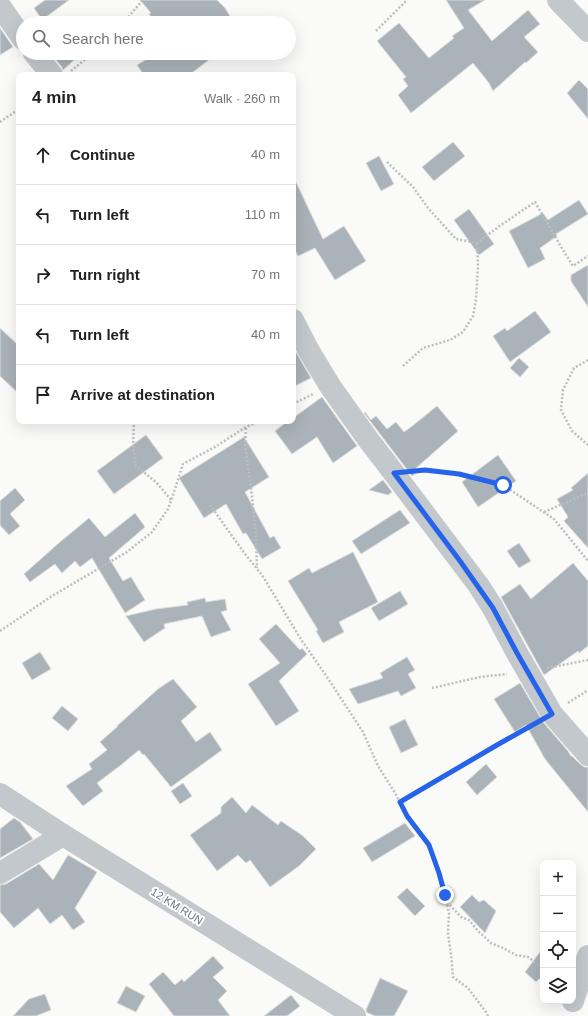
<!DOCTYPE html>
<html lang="en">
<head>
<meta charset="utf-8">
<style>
  body { margin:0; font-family:Helvetica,sans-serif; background:#f2f2f2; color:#202124 }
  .controls { position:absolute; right:12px; bottom:12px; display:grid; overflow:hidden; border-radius:8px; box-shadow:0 4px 16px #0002 }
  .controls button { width:36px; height:36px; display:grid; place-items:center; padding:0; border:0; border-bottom:1px solid #e0e0e0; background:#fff; color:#202124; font:20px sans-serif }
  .stop { position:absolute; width:12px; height:12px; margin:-9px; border:3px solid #2563eb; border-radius:50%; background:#fff }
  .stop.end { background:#2563eb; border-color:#fff; box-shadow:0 1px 4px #0008 }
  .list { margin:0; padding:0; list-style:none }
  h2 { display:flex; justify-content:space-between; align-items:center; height:52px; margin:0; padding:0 16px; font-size:17px }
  h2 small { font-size:13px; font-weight:400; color:#757577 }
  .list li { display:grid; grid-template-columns:26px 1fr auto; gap:12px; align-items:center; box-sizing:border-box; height:60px; padding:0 16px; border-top:1px solid #e0e0e0 }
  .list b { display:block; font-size:15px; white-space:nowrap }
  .list em { font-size:13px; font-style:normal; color:#757577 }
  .icon { flex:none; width:22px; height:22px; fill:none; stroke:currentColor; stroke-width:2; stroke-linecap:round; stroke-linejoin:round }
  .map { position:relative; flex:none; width:588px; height:1016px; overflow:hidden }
  .search { position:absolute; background:#fff; box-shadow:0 4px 16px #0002; left:16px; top:16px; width:280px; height:44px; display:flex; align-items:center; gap:10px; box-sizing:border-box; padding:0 14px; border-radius:22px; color:#757577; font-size:15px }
  .panel { position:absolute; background:#fff; box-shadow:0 4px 16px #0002; left:16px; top:72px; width:280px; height:352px; border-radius:8px }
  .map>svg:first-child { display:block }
</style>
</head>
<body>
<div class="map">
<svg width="588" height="1016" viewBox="0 0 588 1016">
  <rect width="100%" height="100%" fill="#fafaf8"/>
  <g fill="#aab3b9" stroke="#dcdcda">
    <path d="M45,0H69L42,20L34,8Z"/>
    <path d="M140,0H217L225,8L234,23H156L149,14L151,13Z"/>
    <path d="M446,0H485L468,10L492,41L528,10L540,24L524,37L538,52L526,63L525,62L493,91L489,83L473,63L411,113L398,95L408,86L403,79L406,77L377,41L399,23L429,58L454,38L452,36L464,28Z"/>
    <path d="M0,28L13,47L0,55Z"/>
    <path d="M50,53H82L63,70L62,67Z"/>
    <path d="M157,53H218L189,75H144L137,65Z"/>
    <path d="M579,80L588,89V119L567,93Z"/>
    <path d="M453,142L465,156L434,181L422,167Z"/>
    <path d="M379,156L394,184L381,191L366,163Z"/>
    <path d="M293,176L323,239L344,226L366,261L335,280L315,248L298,256L293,246Z"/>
    <path d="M579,200L588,214L556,234L557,236L540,248L545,259L528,268L509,231L543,213L548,220Z"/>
    <path d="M469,209L494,244L479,255L454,220Z"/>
    <path d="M588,265V307L571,281V275Z"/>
    <path d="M535,311L551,332L510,362L493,336L505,328L507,331Z"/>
    <path d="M0,328L19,346V394L0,376Z"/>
    <path d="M293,347L311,378L293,387Z"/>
    <path d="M519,358L529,367L520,377L510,368Z"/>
    <path d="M322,397L357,446L333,463L317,437L292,454L275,431L288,421H293V418Z"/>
    <path d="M437,406L458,431L415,469L418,472L412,476L364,413L365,412L371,420L376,416L387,429L396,422L404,432L411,427Z"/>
    <path d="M146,435L163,458L114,494L97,471Z"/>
    <path d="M244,437L269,477L245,492L270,538L274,536L281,548L262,559L246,533L243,534L226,504L204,518L179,478Z"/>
    <path d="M498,455L516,481L478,507L462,482Z"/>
    <path d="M588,473V548L564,521L568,517L557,499L573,490L571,488Z"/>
    <path d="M383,480L392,492L388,495L369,490Z"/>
    <path d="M15,488L25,500L10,514L20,526L9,535L0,525V501Z"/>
    <path d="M400,510L410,523L361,554L352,541Z"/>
    <path d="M135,513L145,527L109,558L123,581L131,577L145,600L125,613L92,558L80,567L75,561L62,573L55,564L30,582L24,574L60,542L89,518L105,537Z"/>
    <path d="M519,543L531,561L519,568L507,551Z"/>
    <path d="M353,552L378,602L339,622L344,632L323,643L316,631L318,630L288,581L309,568L312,573Z"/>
    <path d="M573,563L588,581V646L579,653L578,651L544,675L501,597L520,584L531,599Z"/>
    <path d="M400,591L408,604L379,621L371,608Z"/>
    <path d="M205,598L206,602L225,599L227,610L221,612L231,630L211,637L202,616L164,624L165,628L144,642L126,616L156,609L188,605L187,602Z"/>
    <path d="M276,624L300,650L302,648L307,654L279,681L299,711L276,726L248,684L280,663L259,639Z"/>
    <path d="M40,652L51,669L32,680L22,663Z"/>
    <path d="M407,657L415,670L408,674L416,688L401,696L398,691L358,704L349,689L383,678L380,673Z"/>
    <path d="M173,679L197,707L181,721L196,742L210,732L222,750L171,787L144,754L143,755L139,750L121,765L97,783L103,791L83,806L66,786L92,769L89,764L107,750L100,742L118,726H117L158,689Z"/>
    <path d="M520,683L543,722L568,751L571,756H572L579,763L584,767H588V812L545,759L526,725L515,732L494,699Z"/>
    <path d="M62,706L78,719L68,731L52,718Z"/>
    <path d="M405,719L418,745L401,753L389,727Z"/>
    <path d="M486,764L497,777L477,795L466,782Z"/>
    <path d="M183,783L192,796L180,804L171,791Z"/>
    <path d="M232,797L246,813L252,805L278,825L281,821L303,836L316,849L299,866L270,887L250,860L246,863L238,855L217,871L190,835L221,813V807Z"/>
    <path d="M14,818L20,822L33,839L0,858V829Z"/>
    <path d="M405,823L415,836L372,862L363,848Z"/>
    <path d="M68,855L97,872L75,908L85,922L73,930L62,915L50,924L38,908L14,928L0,912V885L6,884L39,864L53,880Z"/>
    <path d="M407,888L425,906L415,916L397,897Z"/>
    <path d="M472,895L479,902L484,900L496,911L485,933L460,907Z"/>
    <path d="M543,948V975L536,982L525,972Z"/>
    <path d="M213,956L224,968L213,977L227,991L218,1000L230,1016H174L149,984L163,972L175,985L182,979L184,982Z"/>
    <path d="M380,978L408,991L394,1016H375L366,1012V1010Z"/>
    <path d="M126,986L145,996L136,1012L117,1003Z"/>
    <path d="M45,994L51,1010L36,1016H13L29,999Z"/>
    <path d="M291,995L300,1006L287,1016H264Z"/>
  </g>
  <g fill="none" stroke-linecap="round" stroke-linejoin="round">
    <g stroke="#bbbfc2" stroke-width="2.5" stroke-dasharray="2 2" stroke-linecap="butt">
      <path d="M123,23L143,0"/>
      <path d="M376,31L407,0"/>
      <path d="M71,71L93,53"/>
      <path d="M0,122L19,109"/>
      <path d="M387,162L413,187L428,208L456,239L477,243L501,225L535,202L563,250L573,266L588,256"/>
      <path d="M588,360L574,368L563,390L561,410L572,431L588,445"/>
      <path d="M403,366L423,348L450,340L463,332L473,316L476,299L478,266L477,243"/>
      <path d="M293,404L313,394"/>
      <path d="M134,421L133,447L136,466L156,482L171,500"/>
      <path d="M246,428L245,444L252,496L256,537L257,568"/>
      <path d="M417,470H425L459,474L503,485L554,519L588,561"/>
      <path d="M210,505L245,554L262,575L302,641L325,674L363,732L378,766L395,793L407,816L429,845L439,873L445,895L449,913L448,934L451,954L453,977L468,988L486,1012L488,1016"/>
      <path d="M544,512L588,493"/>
      <path d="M0,631L52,596L127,552L152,532L168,509L171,501L183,464L215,447L246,427L259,421"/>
      <path d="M547,668L588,660"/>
      <path d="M432,688L480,677L507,674"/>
      <path d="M568,703L588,690"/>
      <path d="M400,802L535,723"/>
      <path d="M447,902L461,917L469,920L478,931L491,943L505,949L516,955L528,957L543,968"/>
    </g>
    <g stroke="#c3c8cc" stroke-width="22">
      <path d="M558,0L588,31"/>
      <path d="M0,6L23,39"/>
      <path d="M34,53L52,75"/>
      <path d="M293,320L309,351L330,386L367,438L387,464L479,586L493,608L517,653L552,714L588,755"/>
      <path d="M0,794L63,835L355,1016"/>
      <path d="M0,873L63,835"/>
      <path d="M573,1001L588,956"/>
    </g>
  </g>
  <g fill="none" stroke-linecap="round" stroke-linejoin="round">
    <path stroke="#2563eb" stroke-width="5" d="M445,895L439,873L429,845L407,816L400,802L497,745L552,714L517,653L493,608L460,561L394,473L425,470L459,474L503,485"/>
  </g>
  <g text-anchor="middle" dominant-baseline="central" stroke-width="4" stroke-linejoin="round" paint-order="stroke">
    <g font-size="11" fill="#657683" stroke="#fff">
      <text transform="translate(177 906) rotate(32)">12 KM RUN</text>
    </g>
  </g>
</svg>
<div class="controls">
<button>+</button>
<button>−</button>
<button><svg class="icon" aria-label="locate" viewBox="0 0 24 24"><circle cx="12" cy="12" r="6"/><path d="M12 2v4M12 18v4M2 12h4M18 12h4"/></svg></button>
<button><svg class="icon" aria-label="layers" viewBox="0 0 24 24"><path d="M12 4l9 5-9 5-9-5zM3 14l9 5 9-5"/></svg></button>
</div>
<div class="stop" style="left:503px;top:485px"></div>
<div class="stop end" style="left:445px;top:895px"></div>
<div class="search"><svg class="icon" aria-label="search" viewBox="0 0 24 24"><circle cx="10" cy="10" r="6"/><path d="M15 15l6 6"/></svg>Search here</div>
<section class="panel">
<h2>4 min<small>Walk · 260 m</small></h2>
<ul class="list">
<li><svg class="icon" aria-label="ahead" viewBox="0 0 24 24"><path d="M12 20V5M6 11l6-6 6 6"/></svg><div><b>Continue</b></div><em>40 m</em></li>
<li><svg class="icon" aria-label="left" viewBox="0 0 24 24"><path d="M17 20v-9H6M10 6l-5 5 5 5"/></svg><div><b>Turn left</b></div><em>110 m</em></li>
<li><svg class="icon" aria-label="right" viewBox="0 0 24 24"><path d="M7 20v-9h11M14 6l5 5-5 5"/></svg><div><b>Turn right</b></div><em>70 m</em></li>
<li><svg class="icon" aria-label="left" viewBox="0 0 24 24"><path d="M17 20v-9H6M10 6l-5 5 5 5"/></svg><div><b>Turn left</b></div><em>40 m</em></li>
<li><svg class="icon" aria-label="arrive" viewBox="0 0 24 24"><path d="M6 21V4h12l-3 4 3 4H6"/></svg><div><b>Arrive at destination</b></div></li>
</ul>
</section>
</div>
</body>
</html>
